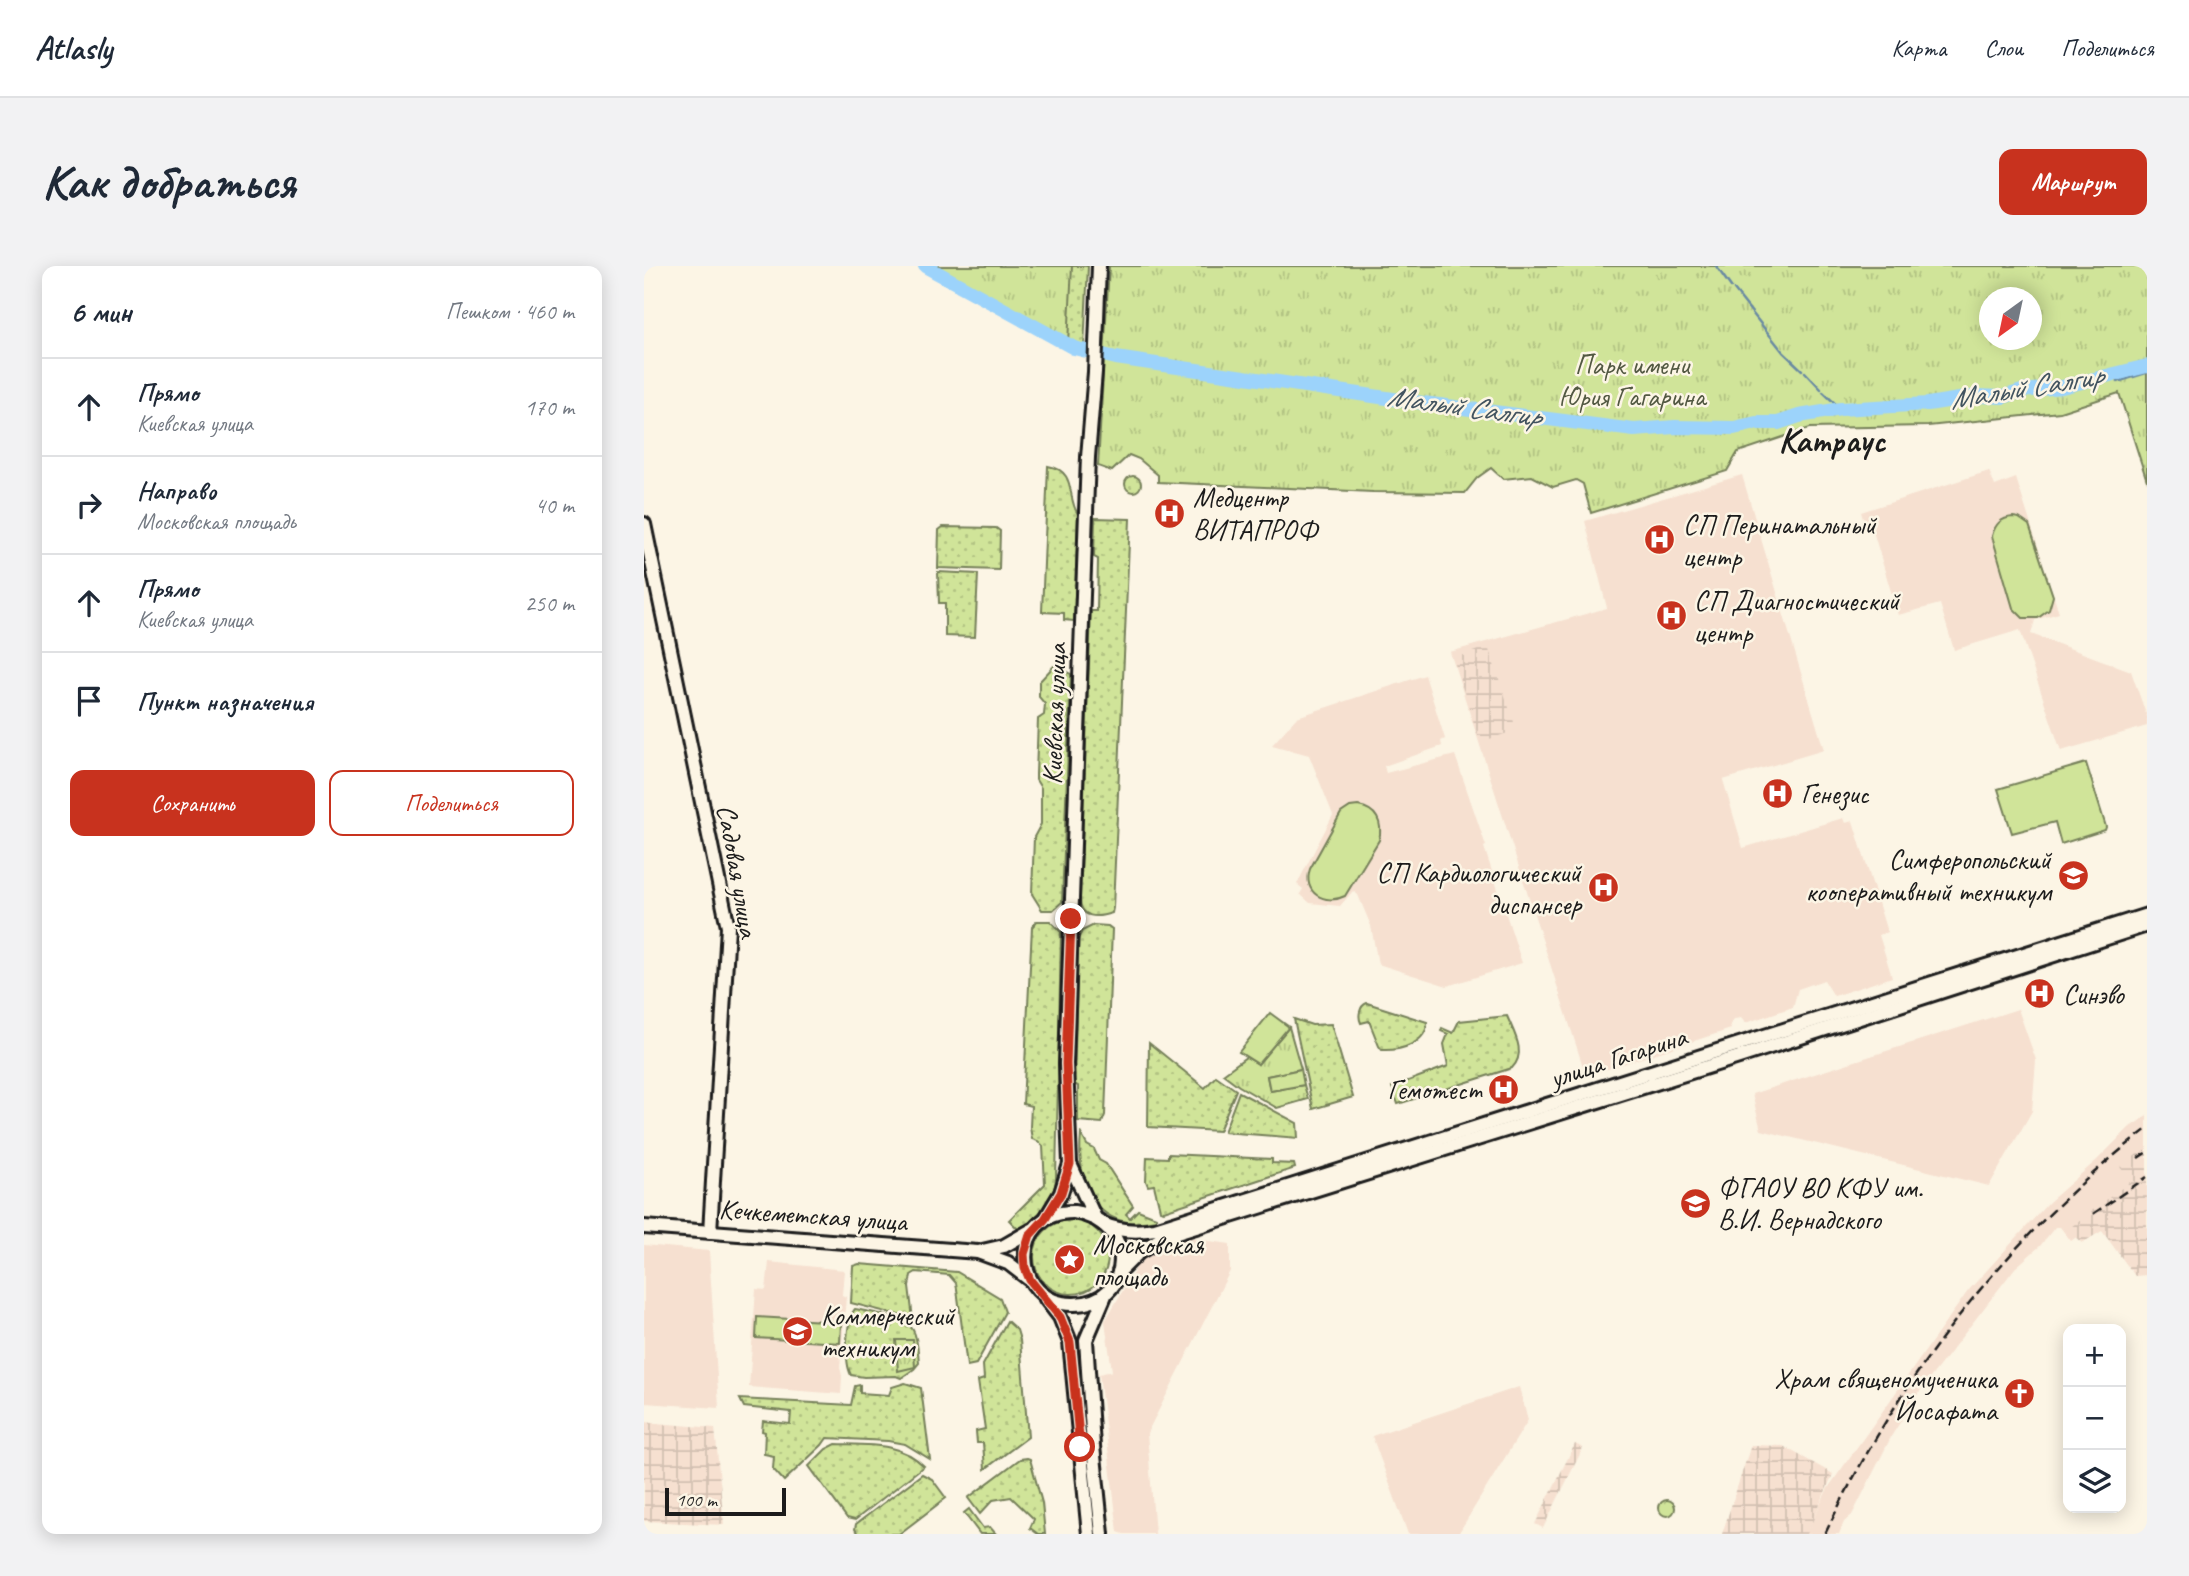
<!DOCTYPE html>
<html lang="ru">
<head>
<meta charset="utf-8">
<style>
  body { margin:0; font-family:Caveat,sans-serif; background:#f2f2f3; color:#1f2937 }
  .controls { position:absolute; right:21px; bottom:21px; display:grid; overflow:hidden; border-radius:14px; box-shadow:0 4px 18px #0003 }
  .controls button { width:63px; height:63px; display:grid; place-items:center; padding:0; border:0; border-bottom:2px solid #e0e1e3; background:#fff; color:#1f2937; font:35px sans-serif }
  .compass { position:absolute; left:1335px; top:21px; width:63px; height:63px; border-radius:50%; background:#fff; box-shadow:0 4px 18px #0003; rotate:213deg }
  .scale { position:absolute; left:21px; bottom:18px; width:121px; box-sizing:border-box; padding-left:7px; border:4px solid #1c1c1c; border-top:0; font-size:19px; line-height:24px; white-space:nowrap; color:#1c1c1c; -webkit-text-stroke:5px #fcf5e5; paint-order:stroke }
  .stop { position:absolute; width:21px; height:21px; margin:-16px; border:5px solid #c8321e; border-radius:50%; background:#fff }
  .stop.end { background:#c8321e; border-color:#fff; box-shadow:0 2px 7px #0008 }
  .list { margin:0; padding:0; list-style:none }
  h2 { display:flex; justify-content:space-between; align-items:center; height:91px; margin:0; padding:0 28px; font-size:30px }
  h2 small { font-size:23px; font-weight:400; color:#747a83 }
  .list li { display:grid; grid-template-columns:46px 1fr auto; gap:21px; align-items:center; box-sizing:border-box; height:98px; padding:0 28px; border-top:2px solid #e0e1e3 }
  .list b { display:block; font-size:26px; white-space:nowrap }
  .list p { margin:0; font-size:23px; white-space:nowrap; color:#747a83 }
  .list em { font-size:23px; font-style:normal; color:#747a83 }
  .actions { display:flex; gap:14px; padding:21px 28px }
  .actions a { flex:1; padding:16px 0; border:2px solid #c8321e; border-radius:14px; text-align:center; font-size:24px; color:#c8321e }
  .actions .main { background:#c8321e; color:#fff }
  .icon { flex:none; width:38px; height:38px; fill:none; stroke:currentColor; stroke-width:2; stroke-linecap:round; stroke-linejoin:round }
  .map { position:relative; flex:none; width:1503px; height:1268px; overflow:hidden; border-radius:14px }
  header { display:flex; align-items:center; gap:42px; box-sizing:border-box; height:98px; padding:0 35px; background:#fff; border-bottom:2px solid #e0e1e3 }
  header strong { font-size:33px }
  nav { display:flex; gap:38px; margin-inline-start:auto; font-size:24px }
  .intro { display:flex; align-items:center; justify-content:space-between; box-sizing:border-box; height:168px; padding:0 42px }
  h1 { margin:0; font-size:49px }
  .button { padding:18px 32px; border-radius:14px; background:#c8321e; color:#fff; font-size:24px; font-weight:700 }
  main { display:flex; gap:42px; padding:0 42px }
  aside { flex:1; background:#fff; border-radius:14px; box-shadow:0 4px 18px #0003 }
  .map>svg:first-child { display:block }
</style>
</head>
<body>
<header>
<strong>Atlasly</strong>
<nav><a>Карта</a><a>Слои</a><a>Поделиться</a></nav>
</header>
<div class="intro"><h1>Как добраться</h1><a class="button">Маршрут</a></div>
<main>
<aside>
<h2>6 мин<small>Пешком · 460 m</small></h2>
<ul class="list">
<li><svg class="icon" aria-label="ahead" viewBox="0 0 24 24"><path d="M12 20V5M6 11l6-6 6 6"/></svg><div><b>Прямо</b><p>Киевская улица</p></div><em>170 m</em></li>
<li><svg class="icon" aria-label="right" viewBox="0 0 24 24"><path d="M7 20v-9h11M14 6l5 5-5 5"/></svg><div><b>Направо</b><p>Московская площадь</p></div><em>40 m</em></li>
<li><svg class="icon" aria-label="ahead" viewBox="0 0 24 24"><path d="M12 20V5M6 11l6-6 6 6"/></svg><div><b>Прямо</b><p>Киевская улица</p></div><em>250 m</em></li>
<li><svg class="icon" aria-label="arrive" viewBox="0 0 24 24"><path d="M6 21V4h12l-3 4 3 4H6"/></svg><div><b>Пункт назначения</b></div></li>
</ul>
<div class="actions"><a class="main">Сохранить</a><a>Поделиться</a></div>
</aside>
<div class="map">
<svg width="1503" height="1268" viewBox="0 0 1503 1268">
  <defs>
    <pattern id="industrial-grid" width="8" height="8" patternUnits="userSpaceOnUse" patternTransform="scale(1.75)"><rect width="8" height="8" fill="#f6e0d0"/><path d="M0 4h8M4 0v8" fill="none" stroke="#d2c0b2"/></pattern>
    <pattern id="grass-dots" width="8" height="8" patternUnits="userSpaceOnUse" patternTransform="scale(1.75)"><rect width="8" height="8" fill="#d0e499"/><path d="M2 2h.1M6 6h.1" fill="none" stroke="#b2c383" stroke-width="1.8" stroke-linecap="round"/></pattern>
    <pattern id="park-tufts" width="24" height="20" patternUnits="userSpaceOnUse" patternTransform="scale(1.75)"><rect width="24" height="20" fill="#d0e499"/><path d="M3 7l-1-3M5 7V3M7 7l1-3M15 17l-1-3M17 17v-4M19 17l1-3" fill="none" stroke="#b2c383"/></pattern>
    <pattern id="water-ripples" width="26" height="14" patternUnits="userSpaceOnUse" patternTransform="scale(1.75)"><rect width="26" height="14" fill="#9cd3fb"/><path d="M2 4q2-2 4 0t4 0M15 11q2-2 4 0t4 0" fill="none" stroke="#86b5d7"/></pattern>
  </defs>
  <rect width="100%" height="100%" fill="#fcf5e5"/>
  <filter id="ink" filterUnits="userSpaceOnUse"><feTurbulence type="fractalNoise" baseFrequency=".0143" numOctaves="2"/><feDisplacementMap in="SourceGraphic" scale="14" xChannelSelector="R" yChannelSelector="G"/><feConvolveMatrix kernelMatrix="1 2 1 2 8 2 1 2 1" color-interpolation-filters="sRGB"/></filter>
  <g filter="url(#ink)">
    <g fill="#f6e0d0">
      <path d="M1345,205L1351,220L1372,212L1415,347L1391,354L1387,368L1487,405L1503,451V460L1417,485L1376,364L1310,384L1296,338L1254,349L1229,265L1223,266L1217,246Z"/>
      <path d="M1098,209L1180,484L1079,514L1099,582L1199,552L1201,557L1209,555L1243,666L1235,669L1248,711L1190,730L1180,714L1154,723L1149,741L1101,757L1097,752L1090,753L1086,759L1087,763L942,810L806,386L963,342L941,255Z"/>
      <path d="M781,409L801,473L797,475L798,480L740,500L742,507L811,489L842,580L840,581L878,697L803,720L734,698L727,660L714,629L709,625L696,640L666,637L656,628L659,623L653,618L689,549L665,489L628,479L653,451Z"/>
      <path d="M1374,743L1392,794L1388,845L1345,920L1117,864L1108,828Z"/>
      <path d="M1503,850V920L1427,975L1416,961H1411L1396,980L1371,1002L1276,1125L1248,1169L1208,1249L1200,1256L1195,1268H1162L1184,1222L1324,1025L1405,936L1453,894L1486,861Z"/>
      <path d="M539,971L586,978V1005L503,1167L511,1268H480L474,1266L455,1108L468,1105L461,1055L499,990L512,980Z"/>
      <path d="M0,979L65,985L75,1142L0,1137Z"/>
      <path d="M125,996L200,1004L198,1029L202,1031L196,1101L198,1110L197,1128L105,1121L112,1023L122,1024Z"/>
      <path d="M875,1121L884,1154L814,1268H764L728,1170Z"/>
    </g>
    <g fill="url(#industrial-grid)">
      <path d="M844,381L871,459L867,466L836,476L809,392Z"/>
      <path d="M1503,881V1009L1491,1010L1458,965L1438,977L1423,964L1487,915L1476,901Z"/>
      <path d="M0,1156L71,1162L80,1259L0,1255Z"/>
      <path d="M931,1178L939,1182L899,1262L891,1258Z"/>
      <path d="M1107,1179L1139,1180L1189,1208L1163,1268H1078Z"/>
    </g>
    <g fill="url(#grass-dots)" stroke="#76805a" stroke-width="2">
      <path d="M417,0H444L440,82L431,81L407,66Z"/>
      <path d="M404,200C434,205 422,232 434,248L430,355L420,354V347L398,346Z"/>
      <circle cx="489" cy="218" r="8"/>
      <path d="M451,252L486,253L469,642L468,647C453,652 436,653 436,633L447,345H453L454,293L450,291Z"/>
      <path d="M299,261L352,262L356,265L355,304L294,302L295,264Z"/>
      <path d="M294,306L334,308L331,371L301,370V337H295Z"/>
      <path d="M410,400L427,408L418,636L409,644H398L388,628L390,571L397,558V522L392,514V508L394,453L400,449L401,438L395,431V416Z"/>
      <path d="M393,655H406L417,666L412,913C410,936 393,950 377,966L365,954L401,918L399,880L394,875L388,873L386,861L387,840L379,838L388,661Z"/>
      <path d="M450,659L464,660L468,663L461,849L458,857L434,855V820L430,818L434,673L438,665Z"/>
      <path d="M723,737L783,756C783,777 757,785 738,784L735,780L725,755L717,757C714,751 715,740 723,737Z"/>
      <path d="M863,750C870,767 883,787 868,802L754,838L748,821L804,800L800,778L804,768L797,765L798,762L809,767L815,755Z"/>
      <path d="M650,753L668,759L687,758L709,831L669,843Z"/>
      <path d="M505,777L561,822L572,810L592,824L575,865L504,861Z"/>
      <path d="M595,826L653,857L654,872L580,866Z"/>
      <path d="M437,868L443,879L450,883L455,894L462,898L489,940L482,948L486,952L494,944L512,951V954C452,968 432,919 437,868Z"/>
      <path d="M524,888L628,893V897L650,898L651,902L520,945L516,944L510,919L504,920L502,915L503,891L524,892Z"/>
      <circle cx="427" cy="991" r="37"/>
      <path d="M215,998L313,1006L356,1032L361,1046L332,1098L323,1100L313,1023L312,1017L305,1009L272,1006L267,1009L265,1020L268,1045V1049L262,1051L207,1037L209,1000Z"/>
      <path d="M211,1043C225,1046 262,1051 269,1064C274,1073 274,1087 275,1097L270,1103L257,1112L252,1110L220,1111L207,1109C200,1096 202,1053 211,1043Z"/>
      <path d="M363,1055L373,1064L376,1074L384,1171L341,1203L339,1177H333L332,1165L341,1163L334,1115L340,1113L339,1099Z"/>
      <path d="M261,1117L277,1122L286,1193L261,1178L244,1175L183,1172L178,1179L140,1215L129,1203L130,1190L120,1188L121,1166L118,1165L119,1155L146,1158L147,1146L100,1141L96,1133L207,1139L211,1120L216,1119V1127L245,1129L248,1121Z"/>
      <path d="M192,1178C223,1179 257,1176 280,1200L211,1254L203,1252L165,1200L182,1183Z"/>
      <path d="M383,1192L386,1193L398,1237L401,1268H394L386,1262L390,1253L367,1231L349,1234L336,1248L324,1232L376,1193Z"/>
      <path d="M278,1208L288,1213L302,1232L255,1268H214L211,1263L212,1258Z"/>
      <path d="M325,1243L339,1262L346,1261L352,1268H336L320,1247Z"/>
    </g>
    <g fill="url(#park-tufts)" stroke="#76805a" stroke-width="2" fill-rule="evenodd">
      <path d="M286,0H428L424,77Z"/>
      <path d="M465,0H1503V215L1475,127L1416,146L1284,160L1166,162L1094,186L1083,205L947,247L939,218L932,214L909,221L888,210L859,213L847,202L833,212L821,227L729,226L514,216V209L495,193L485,189L468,205L454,200ZM1346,32H1388V74H1346Z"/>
      <path d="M645,761L657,803L623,810L626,825L660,819L664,833L633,842L595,820L579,808L602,791L614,798Z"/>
      <path d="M252,1074H269L271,1101L254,1105Z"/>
      <circle cx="1023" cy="1242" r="8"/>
    </g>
    <g fill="#d0e499" stroke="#76805a" stroke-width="2">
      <path d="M1369,251L1375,252L1385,259L1409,330L1405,344L1394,352H1379L1369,342L1348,270C1351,258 1357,252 1369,251Z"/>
      <path d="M1442,497L1462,561L1461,564L1417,578L1411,556L1368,567L1354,523Z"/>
      <path d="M714,540C733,543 739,557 735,574L701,630C681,640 658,627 666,603L697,547L706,541Z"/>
      <path d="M626,747L645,761L614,798L595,786Z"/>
      <path d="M657,803L660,819L626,825L623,810Z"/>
      <path d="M113,1051L197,1056L196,1077L112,1072Z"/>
    </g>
    <path fill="url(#water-ripples)" stroke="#698aa2" stroke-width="2" d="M1503,95V107L1474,116L1470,105Z"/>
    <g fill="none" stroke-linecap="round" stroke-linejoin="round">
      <g stroke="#698aa2" stroke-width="2.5">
        <path d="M1072,0L1087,21"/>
        <path d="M1090,24L1139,86L1158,104"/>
        <path d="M1161,106L1177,123"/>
        <path d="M1179,126L1197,143"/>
      </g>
      <path stroke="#9cd3fb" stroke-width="14" d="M281,0L430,82L472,92L756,134L990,164L1031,161L1090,162L1112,157H1134L1155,150L1197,143L1284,138L1334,130L1359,131L1378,125L1418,121L1503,100"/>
      <defs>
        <g id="major">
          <path d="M0,258L84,661L66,966"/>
          <path d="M430,946C497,957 488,1038 430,1038C367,1039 363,945 430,946Z"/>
          <path d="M402,952L417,927L426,898"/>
          <path d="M451,952L426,898L422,798L444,191L451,106L455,0"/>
          <path d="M459,958C476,966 493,966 511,963L1503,649"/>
          <path d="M0,961L334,986L364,997L386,1014"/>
          <path d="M334,986L360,980L388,964"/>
          <path d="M475,1006L495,986L520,971L1095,791L1503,659"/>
          <path d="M402,1033L416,1051L426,1076L445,1268"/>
          <path d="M458,1268L449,1180L442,1074L462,1027"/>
        </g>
      </defs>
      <use href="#major" stroke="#1c1c1c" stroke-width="18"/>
      <use href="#major" stroke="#fcf5e5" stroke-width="12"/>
      <g stroke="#1c1c1c" stroke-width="2.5" stroke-dasharray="10 5" stroke-linecap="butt">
        <path d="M1494,892L1503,886"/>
        <path d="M1449,948L1503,911"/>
        <path d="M1181,1268C1257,1108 1363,971 1503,863"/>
      </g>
    </g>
  </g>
  <g fill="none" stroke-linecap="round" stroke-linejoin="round" filter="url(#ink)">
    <path stroke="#c8321e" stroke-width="9" d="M427,653L422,798L426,898L417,927L401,953L386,969L380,988L381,1002L386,1014L416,1051L426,1076L436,1181"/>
  </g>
  <defs>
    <symbol id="hospital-disc" viewBox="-11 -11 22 22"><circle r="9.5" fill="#c8321e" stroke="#fcf5e5"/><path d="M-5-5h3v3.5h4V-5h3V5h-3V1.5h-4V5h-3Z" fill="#fff"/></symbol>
    <symbol id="university-disc" viewBox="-11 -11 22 22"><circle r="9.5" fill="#c8321e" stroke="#fcf5e5"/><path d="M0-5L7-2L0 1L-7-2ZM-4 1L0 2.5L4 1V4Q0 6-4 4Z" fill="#fff"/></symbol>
    <symbol id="sight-disc" viewBox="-11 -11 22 22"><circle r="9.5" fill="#c8321e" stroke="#fcf5e5"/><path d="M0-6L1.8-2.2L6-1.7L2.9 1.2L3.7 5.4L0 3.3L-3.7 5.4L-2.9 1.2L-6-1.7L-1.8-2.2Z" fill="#fff"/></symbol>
    <symbol id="church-disc" viewBox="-11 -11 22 22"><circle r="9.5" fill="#c8321e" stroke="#fcf5e5"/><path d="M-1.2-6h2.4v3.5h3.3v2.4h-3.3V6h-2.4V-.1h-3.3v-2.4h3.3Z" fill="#fff"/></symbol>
  </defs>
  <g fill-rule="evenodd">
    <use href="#hospital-disc" x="508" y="230" width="35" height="35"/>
    <use href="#hospital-disc" x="998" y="256" width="35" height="35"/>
    <use href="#hospital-disc" x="1010" y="332" width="35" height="35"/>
    <use href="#hospital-disc" x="1116" y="510" width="35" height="35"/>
    <use href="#university-disc" x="1412" y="592" width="35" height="35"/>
    <use href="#hospital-disc" x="942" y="604" width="35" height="35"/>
    <use href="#hospital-disc" x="1378" y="710" width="35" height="35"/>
    <use href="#hospital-disc" x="842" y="806" width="35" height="35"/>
    <use href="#university-disc" x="1034" y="920" width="35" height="35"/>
    <use href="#sight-disc" x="408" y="976" width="35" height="35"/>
    <use href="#university-disc" x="136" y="1048" width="35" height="35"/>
    <use href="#church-disc" x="1358" y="1110" width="35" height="35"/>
  </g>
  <g text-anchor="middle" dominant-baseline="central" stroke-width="5" stroke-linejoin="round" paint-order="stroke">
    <g font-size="28" fill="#525842" stroke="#fcf5e5">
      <text x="988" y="98">Парк имени<tspan x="988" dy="32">Юрия Гагарина</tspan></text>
    </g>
    <g font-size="28" fill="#1c1c1c" stroke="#fcf5e5" text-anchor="start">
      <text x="549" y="231">Медцентр<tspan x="549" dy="32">ВИТАПРОФ</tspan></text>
      <text x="1039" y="258">СП Перинатальный<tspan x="1039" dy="32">центр</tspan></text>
      <text x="1050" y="334">СП Диагностический<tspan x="1050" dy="32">центр</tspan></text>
      <text x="1157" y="527">Генезис</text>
      <text x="1407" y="593" text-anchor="end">Симферопольский<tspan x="1407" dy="32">кооперативный техникум</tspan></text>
      <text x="937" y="606" text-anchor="end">СП Кардиологический<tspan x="937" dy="32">диспансер</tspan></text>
      <text x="1419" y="728">Синэво</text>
      <text x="837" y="823" text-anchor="end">Гемотест</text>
      <text x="1074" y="921">ФГАОУ ВО КФУ им.<tspan x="1074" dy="32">В.И. Вернадского</tspan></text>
      <text x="449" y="978">Московская<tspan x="449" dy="32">площадь</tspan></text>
      <text x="177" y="1049">Коммерческий<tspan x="177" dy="32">техникум</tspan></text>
      <text x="1353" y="1112" text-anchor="end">Храм священомученика<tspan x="1353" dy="32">Йосафата</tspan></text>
    </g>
    <g font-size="28" fill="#1c1c1c" stroke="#fcf5e5">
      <text transform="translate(410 448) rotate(-88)">Киевская улица</text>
      <text transform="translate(94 605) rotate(80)">Садовая улица</text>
      <text transform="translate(974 791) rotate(-18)">улица Гагарина</text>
      <text transform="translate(169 949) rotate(4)">Кечкеметская улица</text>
    </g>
    <g font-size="30" font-style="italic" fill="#42535f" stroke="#fcf5e5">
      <text transform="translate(1382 121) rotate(-9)">Малый Салгир</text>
      <text transform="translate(820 140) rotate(8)">Малый Салгир</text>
    </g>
    <g font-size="35" font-weight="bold" fill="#1c1c1c" stroke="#fcf5e5">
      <text x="1188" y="174">Катраус</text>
    </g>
  </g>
</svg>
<div class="controls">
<button>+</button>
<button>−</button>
<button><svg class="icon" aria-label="layers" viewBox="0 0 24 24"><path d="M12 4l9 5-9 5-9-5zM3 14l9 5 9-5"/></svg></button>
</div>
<svg class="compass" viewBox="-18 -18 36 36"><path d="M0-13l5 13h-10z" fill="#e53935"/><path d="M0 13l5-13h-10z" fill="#747a83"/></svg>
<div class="scale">100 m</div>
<div class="stop" style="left:436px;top:1181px"></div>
<div class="stop end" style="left:427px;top:653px"></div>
</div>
</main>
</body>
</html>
